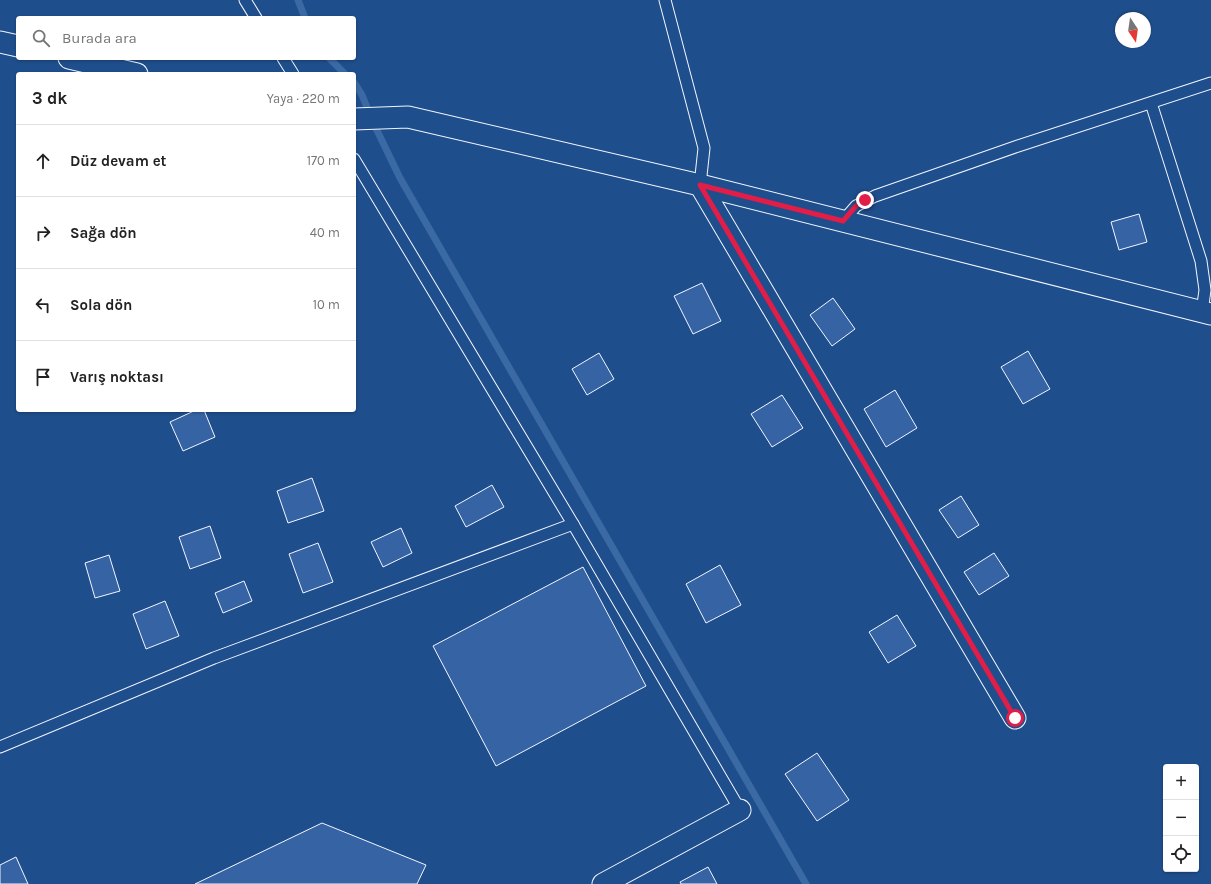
<!DOCTYPE html>
<html lang="tr">
<head>
<meta charset="utf-8">
<style>
  body { margin:0; font-family:Karla,sans-serif; background:#f6f6f6; color:#222 }
  .controls { position:absolute; right:12px; bottom:12px; display:grid; overflow:hidden; border-radius:4px; box-shadow:0 1px 3px #0004 }
  .controls button { width:36px; height:36px; display:grid; place-items:center; padding:0; border:0; border-bottom:1px solid #e0e0e0; background:#fff; color:#222; font:20px sans-serif }
  .compass { position:absolute; left:1115px; top:12px; width:36px; height:36px; border-radius:50%; background:#fff; box-shadow:0 1px 3px #0004; rotate:167deg }
  .stop { position:absolute; width:12px; height:12px; margin:-9px; border:3px solid #e11d48; border-radius:50%; background:#fff }
  .stop.end { background:#e11d48; border-color:#fff; box-shadow:0 1px 4px #0008 }
  .list { margin:0; padding:0; list-style:none }
  h2 { display:flex; justify-content:space-between; align-items:center; height:52px; margin:0; padding:0 16px; font-size:17px }
  h2 small { font-size:13px; font-weight:400; color:#767676 }
  .list li { display:grid; grid-template-columns:26px 1fr auto; gap:12px; align-items:center; box-sizing:border-box; height:72px; padding:0 16px; border-top:1px solid #e0e0e0 }
  .list b { display:block; font-size:15px; white-space:nowrap }
  .list em { font-size:13px; font-style:normal; color:#767676 }
  .icon { flex:none; width:22px; height:22px; fill:none; stroke:currentColor; stroke-width:2; stroke-linecap:round; stroke-linejoin:round }
  .map { position:relative; flex:none; width:1211px; height:884px; overflow:hidden }
  .search { position:absolute; background:#fff; box-shadow:0 1px 3px #0004; left:16px; top:16px; width:340px; height:44px; display:flex; align-items:center; gap:10px; box-sizing:border-box; padding:0 14px; border-radius:4px; color:#767676; font-size:15px }
  .panel { position:absolute; background:#fff; box-shadow:0 1px 3px #0004; left:16px; top:72px; width:340px; height:340px; border-radius:4px }
  .map>svg:first-child { display:block }
</style>
</head>
<body>
<div class="map">
<svg width="1211" height="884" viewBox="0 0 1211 884">
  <rect width="100%" height="100%" fill="#1f4e8c"/>
  <g fill="none" stroke-linecap="round" stroke-linejoin="round">
    <g stroke="#3b69a3" stroke-width="7">
      <path d="M298,0L305,18"/>
      <path d="M329,58L345,74"/>
      <path d="M354,82L362,95L373,122L400,178L806,884"/>
    </g>
  </g>
  <g fill="#3563a3" stroke="#f2f6ff">
    <path d="M1139,214L1147,242L1119,250L1111,222Z"/>
    <path d="M702,283L721,321L693,334L674,296Z"/>
    <path d="M833,298L855,329L832,346L810,315Z"/>
    <path d="M1028,351L1050,389L1023,404L1001,367Z"/>
    <path d="M599,353L614,379L587,395L572,369Z"/>
    <path d="M895,390L917,428L886,447L864,409Z"/>
    <path d="M782,395L803,428L772,447L751,414Z"/>
    <path d="M196,410H204L215,437L183,451L170,422Z"/>
    <path d="M312,478L324,511L288,523L277,491Z"/>
    <path d="M492,485L504,507L466,527L455,506Z"/>
    <path d="M961,496L979,525L958,538L939,510Z"/>
    <path d="M210,526L221,558L190,569L179,537Z"/>
    <path d="M401,528L412,553L383,567L371,542Z"/>
    <path d="M318,543L333,582L303,593L289,554Z"/>
    <path d="M994,553L1009,576L979,595L964,572Z"/>
    <path d="M109,555L120,591L95,598L85,563Z"/>
    <path d="M720,565L741,605L706,623L686,584Z"/>
    <path d="M583,567L646,686L496,766L433,646Z"/>
    <path d="M244,581L252,601L223,613L215,593Z"/>
    <path d="M165,601L179,636L146,649L133,614Z"/>
    <path d="M897,615L916,646L888,663L869,632Z"/>
    <path d="M817,753L849,800L817,821L785,774Z"/>
    <path d="M322,823L426,865L417,884H195Z"/>
    <path d="M16,857L28,884H0V865Z"/>
    <path d="M708,867L717,884H681L680,882Z"/>
  </g>
  <g fill="none" stroke-linecap="round" stroke-linejoin="round">
    <defs>
      <g id="lane">
        <path d="M245,0L256,18"/>
        <path d="M665,0L704,148L700,185"/>
        <path d="M283,58L293,74"/>
        <path d="M1151,103L1201,261L1205,290L1202,312"/>
        <path d="M354,159L573,524L740,810"/>
        <path d="M843,221L856,206L875,196L1018,146L1211,83"/>
        <path d="M0,747L214,658L573,524"/>
      </g>
      <g id="street">
        <path d="M0,42L18,46"/>
        <path d="M69,58L137,74"/>
        <path d="M354,119L408,117L700,185L1211,314"/>
        <path d="M700,185L1015,718"/>
        <path d="M603,884L740,810"/>
      </g>
    </defs>
    <use href="#lane" stroke="#f2f6ff" stroke-width="13"/>
    <use href="#street" stroke="#f2f6ff" stroke-width="23"/>
    <use href="#lane" stroke="#1f4e8c" stroke-width="11"/>
    <use href="#street" stroke="#1f4e8c" stroke-width="21"/>
  </g>
  <g fill="none" stroke-linecap="round" stroke-linejoin="round">
    <path stroke="#e11d48" stroke-width="5" d="M865,200L856,206L843,221L700,185L1015,718"/>
  </g>
</svg>
<div class="controls">
<button>+</button>
<button>−</button>
<button><svg class="icon" aria-label="locate" viewBox="0 0 24 24"><circle cx="12" cy="12" r="6"/><path d="M12 2v4M12 18v4M2 12h4M18 12h4"/></svg></button>
</div>
<svg class="compass" viewBox="-18 -18 36 36"><path d="M0-13l5 13h-10z" fill="#e53935"/><path d="M0 13l5-13h-10z" fill="#767676"/></svg>
<div class="stop" style="left:1015px;top:718px"></div>
<div class="stop end" style="left:865px;top:200px"></div>
<div class="search"><svg class="icon" aria-label="search" viewBox="0 0 24 24"><circle cx="10" cy="10" r="6"/><path d="M15 15l6 6"/></svg>Burada ara</div>
<section class="panel">
<h2>3 dk<small>Yaya · 220 m</small></h2>
<ul class="list">
<li><svg class="icon" aria-label="ahead" viewBox="0 0 24 24"><path d="M12 20V5M6 11l6-6 6 6"/></svg><div><b>Düz devam et</b></div><em>170 m</em></li>
<li><svg class="icon" aria-label="right" viewBox="0 0 24 24"><path d="M7 20v-9h11M14 6l5 5-5 5"/></svg><div><b>Sağa dön</b></div><em>40 m</em></li>
<li><svg class="icon" aria-label="left" viewBox="0 0 24 24"><path d="M17 20v-9H6M10 6l-5 5 5 5"/></svg><div><b>Sola dön</b></div><em>10 m</em></li>
<li><svg class="icon" aria-label="arrive" viewBox="0 0 24 24"><path d="M6 21V4h12l-3 4 3 4H6"/></svg><div><b>Varış noktası</b></div></li>
</ul>
</section>
</div>
</body>
</html>
